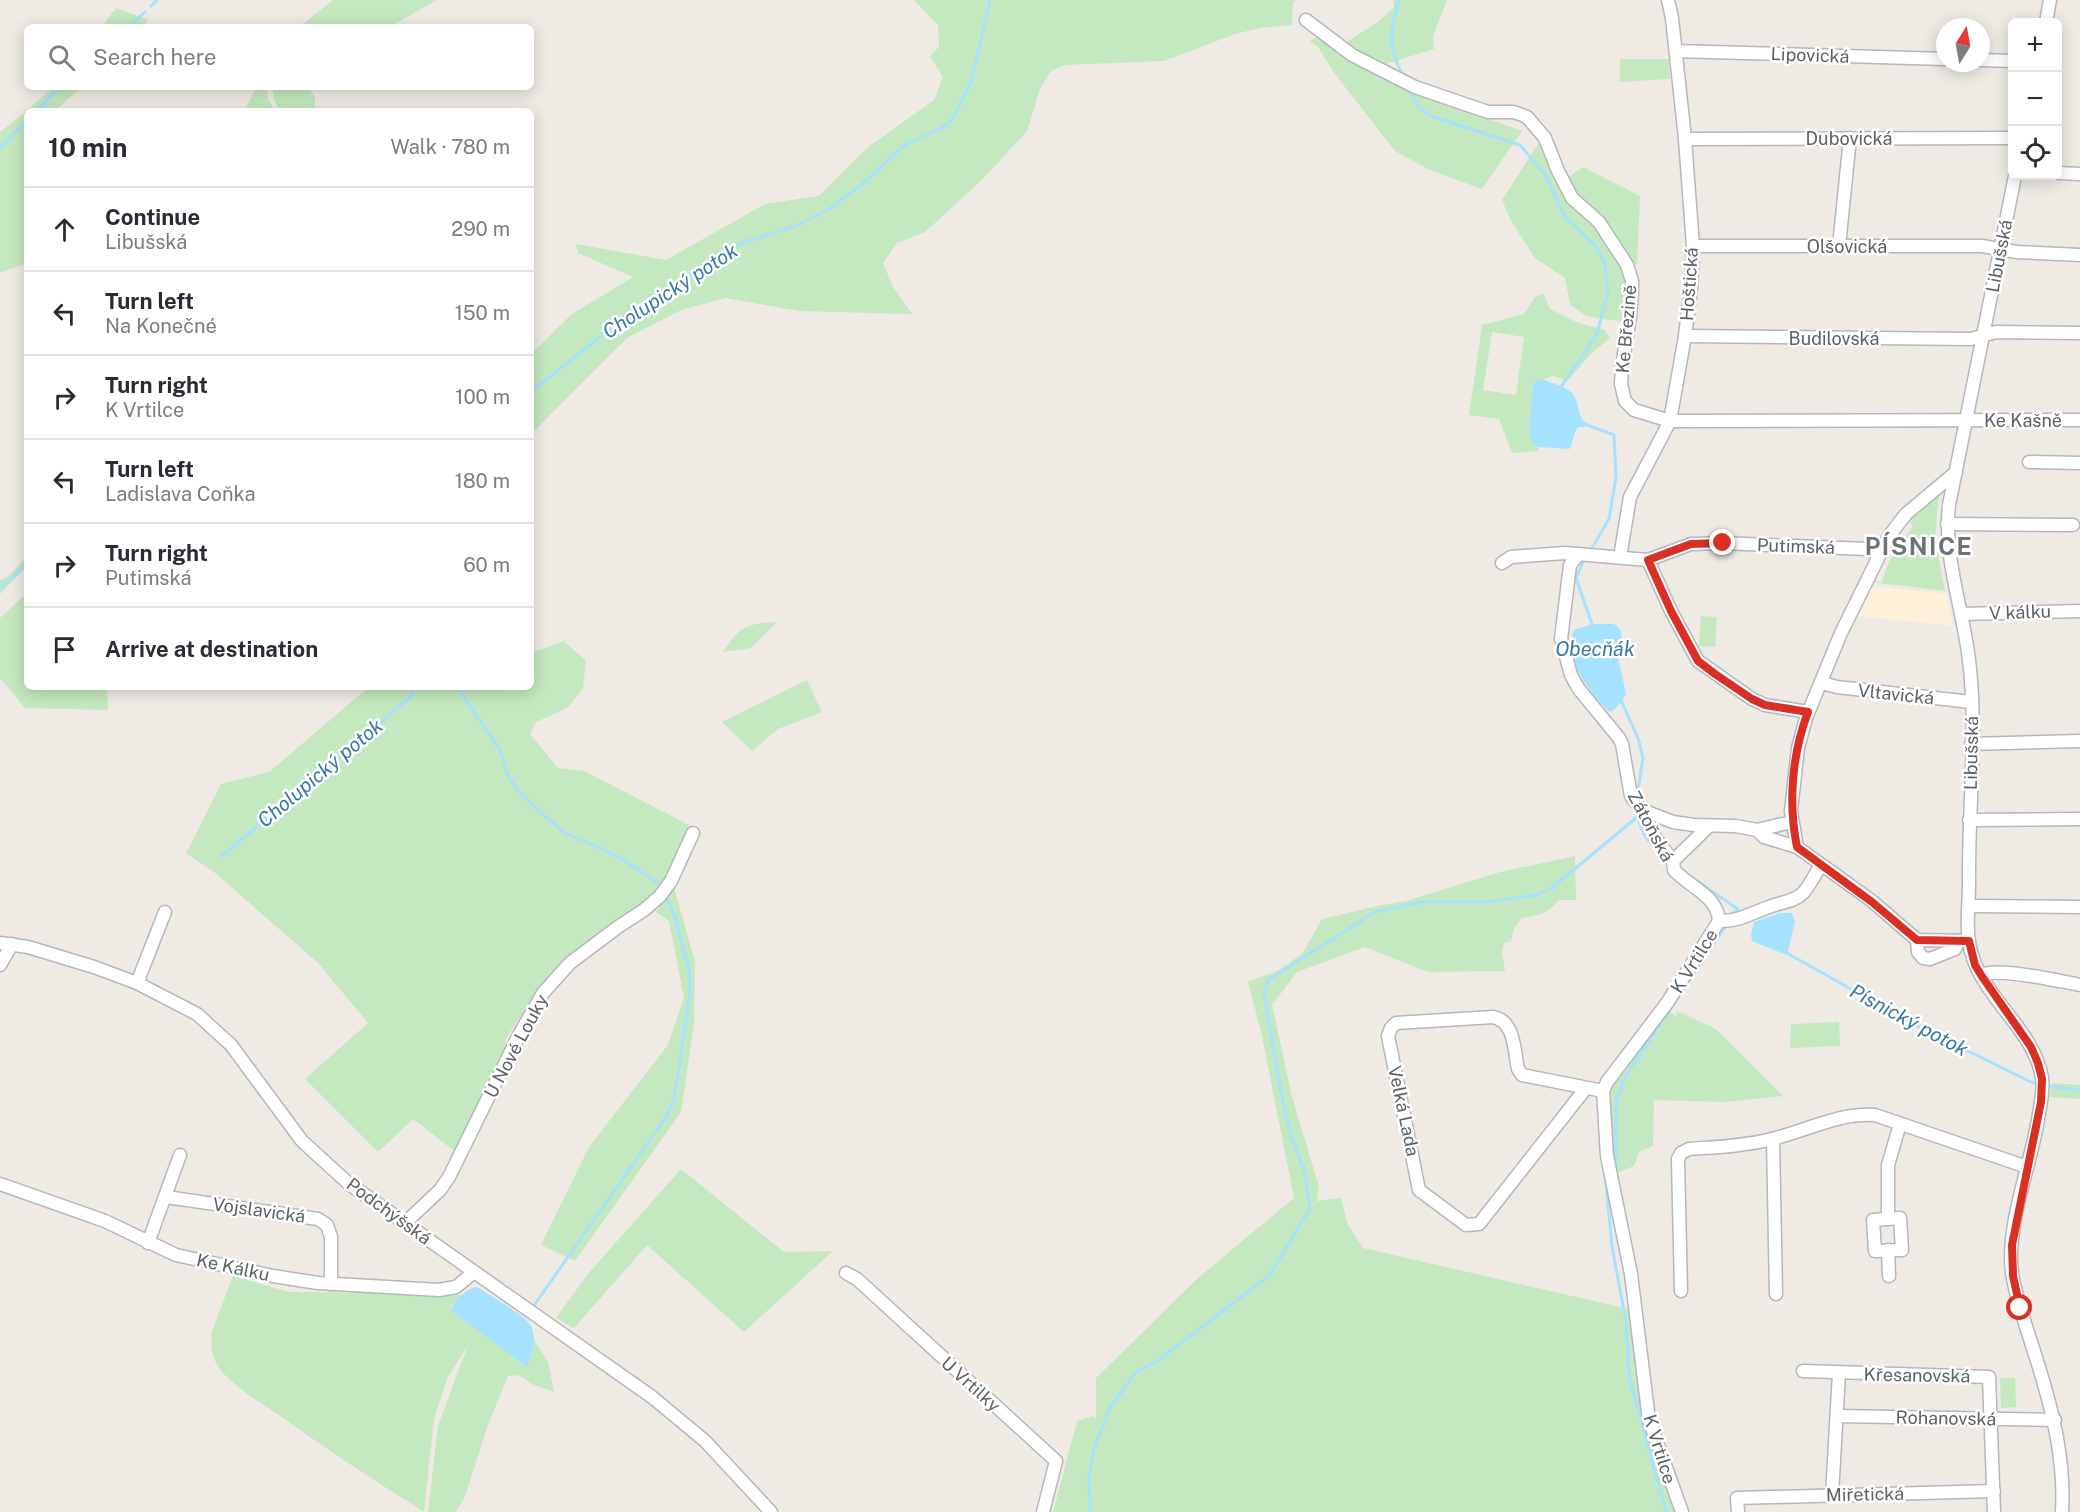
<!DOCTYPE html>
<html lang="en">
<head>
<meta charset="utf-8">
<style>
  body { margin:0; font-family:"Public Sans",sans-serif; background:#f7f7f7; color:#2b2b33 }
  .controls { position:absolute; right:18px; top:18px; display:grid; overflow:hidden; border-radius:9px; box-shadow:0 3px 15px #0003 }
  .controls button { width:54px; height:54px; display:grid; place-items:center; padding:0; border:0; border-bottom:2px solid #e1e1e2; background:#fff; color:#2b2b33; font:30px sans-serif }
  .compass { position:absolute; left:1936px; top:18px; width:54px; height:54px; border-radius:50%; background:#fff; box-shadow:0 3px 15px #0003; rotate:11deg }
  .stop { position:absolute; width:18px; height:18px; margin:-14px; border:4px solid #d93025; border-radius:50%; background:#fff }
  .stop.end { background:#d93025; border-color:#fff; box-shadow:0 2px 6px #0008 }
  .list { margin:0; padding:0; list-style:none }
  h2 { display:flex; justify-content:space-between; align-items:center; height:78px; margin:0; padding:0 24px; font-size:26px }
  h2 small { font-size:20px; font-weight:400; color:#7c7c81 }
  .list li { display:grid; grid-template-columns:39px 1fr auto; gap:18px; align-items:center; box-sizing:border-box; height:84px; padding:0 24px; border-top:2px solid #e1e1e2 }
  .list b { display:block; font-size:22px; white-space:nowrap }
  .list p { margin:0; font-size:20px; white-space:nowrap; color:#7c7c81 }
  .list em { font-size:20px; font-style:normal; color:#7c7c81 }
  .icon { flex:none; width:33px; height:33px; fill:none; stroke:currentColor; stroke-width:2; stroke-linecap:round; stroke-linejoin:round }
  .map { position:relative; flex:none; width:2080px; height:1512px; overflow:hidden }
  .search { position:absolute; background:#fff; box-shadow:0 3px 15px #0003; left:24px; top:24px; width:510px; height:66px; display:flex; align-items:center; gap:15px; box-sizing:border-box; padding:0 21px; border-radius:9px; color:#7c7c81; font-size:22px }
  .panel { position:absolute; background:#fff; box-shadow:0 3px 15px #0003; left:24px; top:108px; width:510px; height:582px; border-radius:9px }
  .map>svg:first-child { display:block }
</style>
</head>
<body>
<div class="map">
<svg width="2080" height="1512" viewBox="0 0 2080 1512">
  <rect width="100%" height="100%" fill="#efebe4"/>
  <path fill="#fff1d9" d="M1870,586L1946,594L1953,626L1857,616Z"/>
  <g fill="#c4e8bf" fill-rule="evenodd">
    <path d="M333,0H437L389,27H299Z"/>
    <path d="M914,0H1296L1293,2L1292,25L1260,28L1235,34L1164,61L1065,65L1051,71L1040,89L1027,131L983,179L925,232L897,243L883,263L893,287L912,314L799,311L726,298L681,310L627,338L531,434V354L572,314L633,277L578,253L576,244L666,260L765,204L819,196L867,148L934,100L943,77L930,56L939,47L938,25Z"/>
    <path d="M1393,0H1447L1433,36L1434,49L1379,66L1342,45L1379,21L1394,7Z"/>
    <path d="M116,8L148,20L143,27H102Z"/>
    <path d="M1318,36L1391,84L1522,131L1482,189L1430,170L1395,151L1335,74L1318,47L1310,41Z"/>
    <path d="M1620,59H1669L1670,79L1620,82Z"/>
    <path d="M53,87H86L76,92L55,111H27Z"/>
    <path d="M257,87H267L268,99L275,111H244Z"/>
    <path d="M272,87H308L315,97V111H280L275,102Z"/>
    <path d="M27,111V263L0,273V132Z"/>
    <path d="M1540,141L1625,270L1623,322L1587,316L1570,305L1565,278L1535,258L1511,221L1502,200Z"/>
    <path d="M1583,167L1640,196L1637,266L1603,221L1577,197L1569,177Z"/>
    <path d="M1543,293L1550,309L1576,322L1604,330L1610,338L1592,353L1567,381L1553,376L1533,382L1529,432L1532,443L1539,447L1538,451L1512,453L1499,419L1469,415L1482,325L1524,314L1535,297ZM1492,332L1524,337L1516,395L1483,390Z"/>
    <path d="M1939,494L1935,540L1945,591L1871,582L1872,579L1881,583L1889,562L1913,526L1909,521L1912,516Z"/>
    <path d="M27,557V566L0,594V580L7,577Z"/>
    <path d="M27,593V687H107L108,710L25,708L0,678V618Z"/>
    <path d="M1701,616L1717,617L1715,647L1699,646Z"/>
    <path d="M777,622L751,648L723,652C739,627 747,623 777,622Z"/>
    <path d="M564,641L586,661L583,689L567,708L536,722L530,734L558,768L584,771L691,826L666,880L642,903L558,966L530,1002L505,1040L506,1050L457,1153L413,1119L378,1152L305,1079L368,1023L318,963L215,873L186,853L221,784L269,772L369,687H531V653Z"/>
    <path d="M807,680L822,712L778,729L752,751L722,722Z"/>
    <path d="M1575,856L1576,900H1559C1548,914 1539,915 1522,918L1514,928L1511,941L1504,943L1502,953L1505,971L1428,972L1365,947L1297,972L1272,1005L1292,1097L1319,1187L1317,1201L1341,1198L1348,1225L1363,1248L1629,1309L1639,1396L1653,1451L1674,1512H1053L1077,1421L1093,1416L1096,1419V1378L1198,1278L1294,1198L1261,1031L1248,982L1279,970L1302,954L1322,919L1382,905L1406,901L1500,872Z"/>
    <path d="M674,887L695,962L694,1024L681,1112L575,1261L541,1245L589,1147L668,1045L684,998L669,921L656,912Z"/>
    <path d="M1667,1009L1676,1017L1677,1011L1716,1029L1783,1096L1726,1102L1654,1100L1653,1146L1639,1152L1634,1166L1616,1173L1604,1105L1614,1078Z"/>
    <path d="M1839,1022L1840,1046L1790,1048L1791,1024Z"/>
    <path d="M2052,1083L2080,1085V1099L2050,1097Z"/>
    <path d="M681,1169L784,1252L833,1251L744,1332L647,1245L574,1328L556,1318L587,1275Z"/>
    <path d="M233,1276L289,1292L448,1293L461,1296L452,1305L451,1311L527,1367L532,1354L533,1338L548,1362L554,1392L534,1385L522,1377L516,1375L508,1376L489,1422L465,1496L456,1512H428L438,1426L468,1345L447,1379L434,1419L424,1512C375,1481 326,1449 279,1415C260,1402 239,1390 224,1374C212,1361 210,1348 212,1331Z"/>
    <path d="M2000,1378H2015L2016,1407L2001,1408Z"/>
  </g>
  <g fill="#a4e2ff">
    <path d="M1542,379C1551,383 1564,386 1571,392C1580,400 1576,415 1586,423L1584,427H1578C1572,435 1574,443 1569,449L1539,447L1532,443L1529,432L1533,382Z"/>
    <path d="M1593,624H1614L1620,629L1622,637L1618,657L1626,694C1624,700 1616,709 1610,712C1590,693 1562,659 1574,630Z"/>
    <path d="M1780,913H1792L1795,922L1787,955L1752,941L1751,934L1754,922Z"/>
    <path d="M477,1287C489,1295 525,1315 531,1326C537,1338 532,1356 527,1367L451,1311C453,1300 466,1289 477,1287Z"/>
  </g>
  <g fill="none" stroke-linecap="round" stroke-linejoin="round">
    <g stroke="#a4e2ff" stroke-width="3">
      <path d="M1399,0C1390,30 1388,48 1403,76"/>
      <path d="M151,6L157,0"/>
      <path d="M128,27L145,12"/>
      <path d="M1411,90L1418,107L1431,116L1520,145L1546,176L1565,217L1596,246L1605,265L1608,292L1597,334L1559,390"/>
      <path d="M36,111L43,104"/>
      <path d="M43,111C43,100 53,94 60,87"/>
      <path d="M0,148L27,120"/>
      <path d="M531,392L627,315L741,243L793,227L829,209L860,186L906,144L942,128L953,118L971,82L990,0"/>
      <path d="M1582,423L1614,435L1616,477L1609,519L1591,550"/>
      <path d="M1585,558L1576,578L1593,627"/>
      <path d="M0,587L3,586L27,563"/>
      <path d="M457,687L500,750L508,776L520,793L563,832L617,856L661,885"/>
      <path d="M1620,698L1638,738L1643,758L1637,797"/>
      <path d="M1635,810L1644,835L1661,855"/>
      <path d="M222,856L410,697L415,687"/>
      <path d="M1694,879L1738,909"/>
      <path d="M1730,916L1738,909"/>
      <path d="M1785,952L1917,1026L2031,1082L2040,1084"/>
      <path d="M2046,1086L2080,1090"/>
      <path d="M1616,1162V1100L1627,1074L1727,924"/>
      <path d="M1605,1172L1612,1246L1626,1322L1629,1376L1666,1512"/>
      <path d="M535,1304L666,1117L674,1100L690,993L689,970L674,914L667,898"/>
      <path d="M1090,1512L1089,1477L1094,1448L1111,1406L1136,1372L1160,1359L1270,1275L1310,1208L1305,1173L1291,1136L1280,1087L1264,993L1268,980L1375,912L1422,902H1487L1536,895L1552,888L1637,817"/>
    </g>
    <defs>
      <g id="minor">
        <path d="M1306,20L1352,55L1415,87L1488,112H1514L1527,117L1545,138L1558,171L1572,198L1599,222L1627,265L1632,281V293L1630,317L1622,366L1621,384L1625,401L1634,410L1670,421L2080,420"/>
        <path d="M2046,22L2050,0"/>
        <path d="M1676,51L1945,59"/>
        <path d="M1981,60L2012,61"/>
        <path d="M1685,139L2012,138"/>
        <path d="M2058,173L2080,174"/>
        <path d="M2015,176L1949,505C1943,558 1963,608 1969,660C1978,734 1968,810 1969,884C1969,903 1966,923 1969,942C1976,994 2034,1027 2042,1078C2044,1092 2040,1106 2038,1120C2030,1167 2006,1226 2012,1273C2017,1304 2029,1334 2038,1364C2053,1412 2065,1461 2062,1512"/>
        <path d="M1693,246H1982L2017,252L2080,255"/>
        <path d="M1839,246L1850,138"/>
        <path d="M1685,336L1971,339L1996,332L2080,333"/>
        <path d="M2029,462L2080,463"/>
        <path d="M1956,472L1906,514L1889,536L1841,633L1806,718L1798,748L1791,811L1797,847L1872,901L1917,940L1969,941"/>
        <path d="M1947,524L2073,525"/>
        <path d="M1579,554L1570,565L1561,639L1571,675L1578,688L1619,738L1622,744L1631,796L1642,810L1656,839L1673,861L1674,870C1688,886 1718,896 1719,921"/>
        <path d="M1620,557L1630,497L1670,421L1685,336L1691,288L1693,246L1685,139L1672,18L1668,0"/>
        <path d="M1648,560L1671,611L1698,661L1752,699L1765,705L1808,712"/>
        <path d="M1502,563L1511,557L1565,553L1648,560L1691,544L1723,543L1866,549L1879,554"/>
        <path d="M1961,614L2080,611"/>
        <path d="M1822,683L1837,687L1971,702"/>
        <path d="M1971,744L2080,741"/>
        <path d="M1642,810L1673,822L1694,825L1736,826L1757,830L1792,822"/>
        <path d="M1969,820L2080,819"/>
        <path d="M1757,830L1764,837L1797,847"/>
        <path d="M1673,861L1709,826"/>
        <path d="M1969,906L2080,907"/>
        <path d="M1719,921C1738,922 1751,913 1769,907C1781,902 1794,902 1803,893C1810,885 1815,874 1821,865"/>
        <path d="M1917,940L1918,952L1923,958L1930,959L1955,949L1958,941"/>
        <path d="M0,943L28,947L94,967L137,983L197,1014L231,1045L302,1141L348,1183L652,1397L705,1441L771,1512"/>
        <path d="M0,965L12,944"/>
        <path d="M1981,975C1999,967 2059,981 2080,985"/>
        <path d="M137,983L165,912"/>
        <path d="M1586,1088L1479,1224L1466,1225L1419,1190L1388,1036L1391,1028L1396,1023L1493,1017C1515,1021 1514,1050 1518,1069L1522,1075L1603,1091"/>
        <path d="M1773,1139L1776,1294"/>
        <path d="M0,1184L105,1221L176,1255L273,1276L318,1283L439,1290L456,1287L474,1272"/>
        <path d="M166,1197L318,1219L327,1225L331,1237V1284"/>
        <path d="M1900,1218L1902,1250L1875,1251L1873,1220Z"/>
        <path d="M1888,1219V1165L1900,1124"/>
        <path d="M405,1223L440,1190L449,1177L519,1035L543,993L570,963L618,927L644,910L660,896L671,881L693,833"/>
        <path d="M148,1243L180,1155"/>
        <path d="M1888,1250L1889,1276"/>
        <path d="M846,1273L857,1279L1056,1461L1043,1512"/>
        <path d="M1681,1291L1678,1159L1681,1153L1689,1149C1716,1147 1745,1146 1772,1139C1809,1130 1837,1113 1875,1115L2027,1167"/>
        <path d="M1803,1371L1989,1377L1994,1512"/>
        <path d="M1837,1416L2055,1420"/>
        <path d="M1832,1495L1839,1373"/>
        <path d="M1682,1512L1649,1420L1631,1274L1607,1156L1603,1091L1607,1082L1667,1003L1719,921"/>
        <path d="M1738,1512L1737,1498L1994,1491"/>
      </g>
    </defs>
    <use href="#minor" stroke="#b4b7bb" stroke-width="15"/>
    <use href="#minor" stroke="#fff" stroke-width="12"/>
  </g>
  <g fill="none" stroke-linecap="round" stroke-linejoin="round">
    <path stroke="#d93025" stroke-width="8" d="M1723,543L1691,544L1648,560L1671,611L1698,661L1715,674L1752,699L1765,705L1808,712C1792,754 1788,803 1797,847L1872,902L1917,940L1969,941L1975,965L1981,975L2031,1047L2038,1063L2042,1079L2041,1102L2012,1245L2013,1276L2020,1308"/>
  </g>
  <g text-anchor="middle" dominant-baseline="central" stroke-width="5" stroke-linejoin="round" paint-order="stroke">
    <g font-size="18" fill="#5c6165" stroke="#fff">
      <text transform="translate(1810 55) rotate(2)">Lipovická</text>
      <text x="1849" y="138">Dubovická</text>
      <text x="1847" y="246">Olšovická</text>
      <text transform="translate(1999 256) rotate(-79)">Libušská</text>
      <text transform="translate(1689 284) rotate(-86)">Hoštická</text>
      <text transform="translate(1626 329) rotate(-85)">Ke Březině</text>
      <text x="1834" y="338">Budilovská</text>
      <text x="2023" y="420">Ke Kašně</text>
      <text transform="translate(1796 546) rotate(2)">Putimská</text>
      <text transform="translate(2020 612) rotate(-2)">V kálku</text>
      <text transform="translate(1896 694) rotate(6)">Vltavická</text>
      <text transform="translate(1971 753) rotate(-89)">Libušská</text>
      <text transform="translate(1651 826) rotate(62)">Zátoňská</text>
      <text transform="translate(1694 961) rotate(-58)">K Vrtilce</text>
      <text transform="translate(516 1046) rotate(-62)">U Nové Louky</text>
      <text transform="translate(1404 1111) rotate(78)">Velká Lada</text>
      <text transform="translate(259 1210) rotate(8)">Vojslavická</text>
      <text transform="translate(389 1211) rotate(36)">Podchýšská</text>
      <text transform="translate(233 1267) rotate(12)">Ke Kálku</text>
      <text transform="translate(1917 1375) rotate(1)">Křesanovská</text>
      <text transform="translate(971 1384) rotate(42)">U Vrtilky</text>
      <text transform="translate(1946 1418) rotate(1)">Rohanovská</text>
      <text transform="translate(1660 1449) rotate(73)">K Vrtilce</text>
      <text transform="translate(1865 1494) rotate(-1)">Miřetická</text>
    </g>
    <g font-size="20" font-style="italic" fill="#3779a4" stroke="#fff">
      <text transform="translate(670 291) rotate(-33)">Cholupický potok</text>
      <text x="1595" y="649">Obecňák</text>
      <text transform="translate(320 773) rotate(-40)">Cholupický potok</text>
      <text transform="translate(1909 1020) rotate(28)">Písnický potok</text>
    </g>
    <g font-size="24" font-weight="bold" letter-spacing="1.5" fill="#6d7377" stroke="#fff">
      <text x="1919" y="546">PÍSNICE</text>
    </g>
  </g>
</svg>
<div class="controls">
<button>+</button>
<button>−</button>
<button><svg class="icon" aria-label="locate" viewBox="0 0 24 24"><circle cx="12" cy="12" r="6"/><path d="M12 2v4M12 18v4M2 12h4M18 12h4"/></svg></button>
</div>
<svg class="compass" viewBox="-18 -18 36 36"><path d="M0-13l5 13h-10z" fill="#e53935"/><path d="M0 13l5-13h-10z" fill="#7c7c81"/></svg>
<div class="stop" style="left:2020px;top:1308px"></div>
<div class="stop end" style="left:1723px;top:543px"></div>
<div class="search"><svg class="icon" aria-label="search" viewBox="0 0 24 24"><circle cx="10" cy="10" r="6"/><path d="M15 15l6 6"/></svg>Search here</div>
<section class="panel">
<h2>10 min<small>Walk · 780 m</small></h2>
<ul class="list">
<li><svg class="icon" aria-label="ahead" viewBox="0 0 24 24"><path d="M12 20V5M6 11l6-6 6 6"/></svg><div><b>Continue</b><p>Libušská</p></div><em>290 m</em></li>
<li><svg class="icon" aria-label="left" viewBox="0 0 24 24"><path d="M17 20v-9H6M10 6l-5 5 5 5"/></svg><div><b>Turn left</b><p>Na Konečné</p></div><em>150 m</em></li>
<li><svg class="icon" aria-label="right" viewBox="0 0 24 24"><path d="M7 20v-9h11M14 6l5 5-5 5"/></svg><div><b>Turn right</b><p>K Vrtilce</p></div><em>100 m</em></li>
<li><svg class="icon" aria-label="left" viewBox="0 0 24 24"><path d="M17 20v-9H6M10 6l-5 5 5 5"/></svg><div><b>Turn left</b><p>Ladislava Coňka</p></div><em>180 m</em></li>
<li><svg class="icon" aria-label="right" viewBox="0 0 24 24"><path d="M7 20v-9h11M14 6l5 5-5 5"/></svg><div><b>Turn right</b><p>Putimská</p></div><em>60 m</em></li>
<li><svg class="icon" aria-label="arrive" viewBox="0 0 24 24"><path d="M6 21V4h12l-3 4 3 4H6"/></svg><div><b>Arrive at destination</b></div></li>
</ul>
</section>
</div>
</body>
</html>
